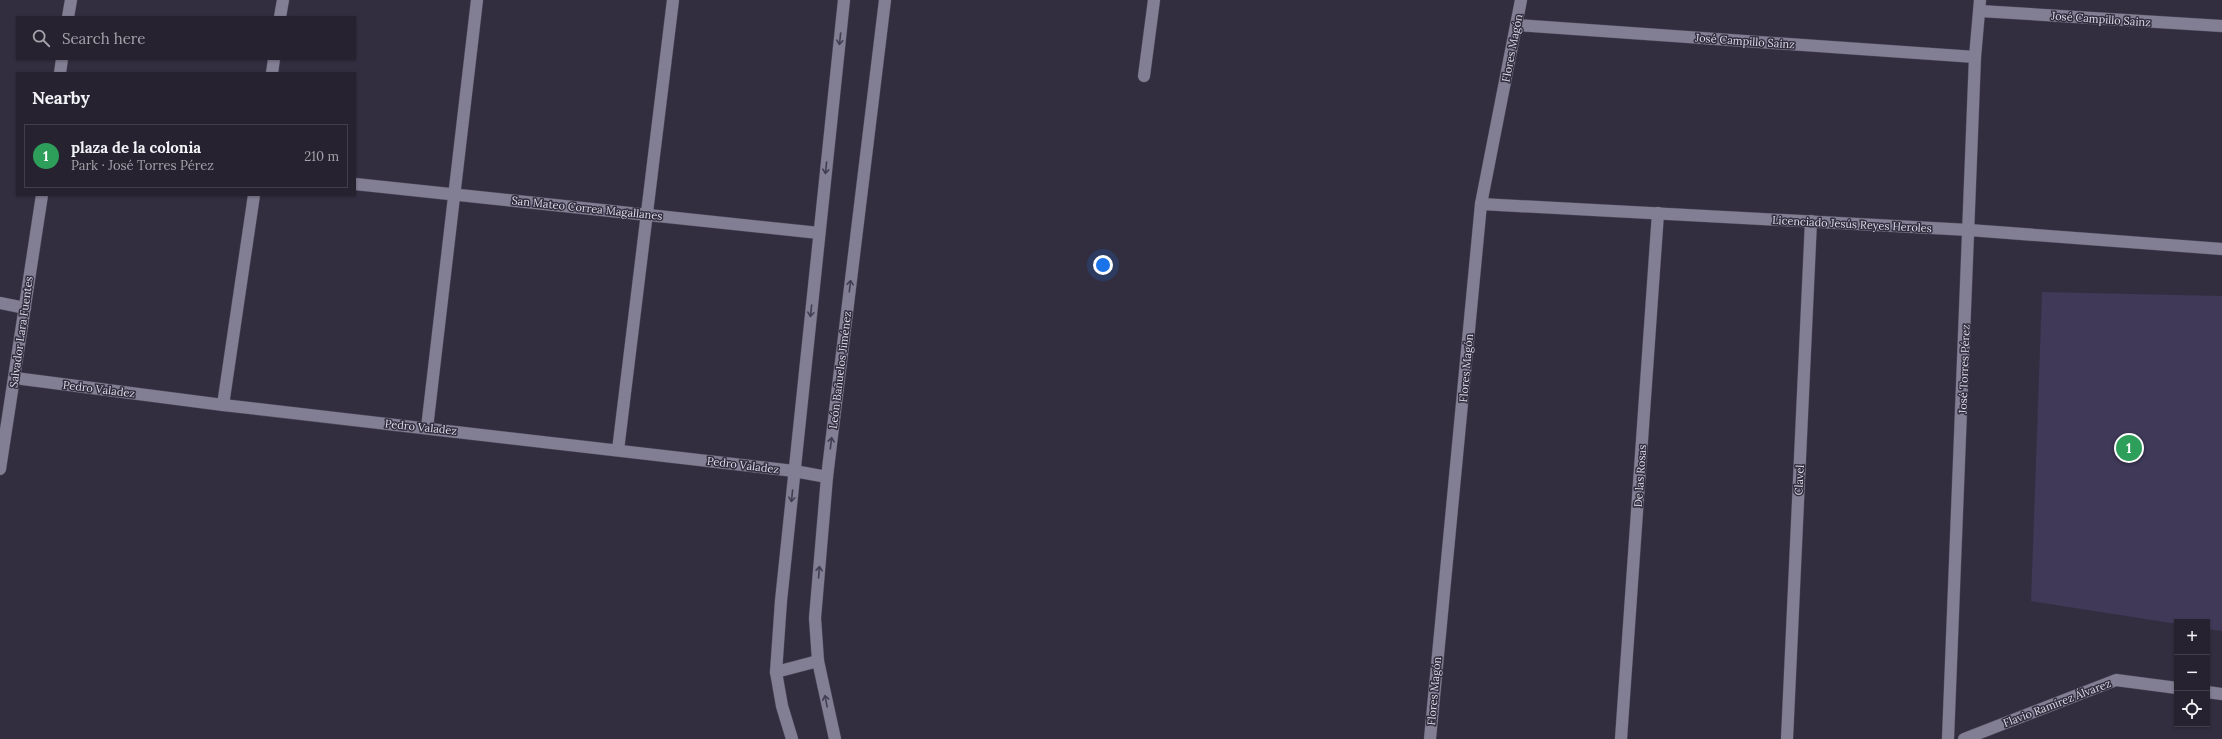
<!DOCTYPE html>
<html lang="en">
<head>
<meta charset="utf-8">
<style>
  body { margin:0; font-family:Lora,serif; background:#322f3c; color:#f1f3f6 }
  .controls { position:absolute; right:12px; bottom:12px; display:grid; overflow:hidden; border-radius:0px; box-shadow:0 1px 3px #0004 }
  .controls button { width:36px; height:36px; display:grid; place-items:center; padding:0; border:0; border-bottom:1px solid #423f4c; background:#262230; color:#f1f3f6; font:20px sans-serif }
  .you { position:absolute; left:1103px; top:265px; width:14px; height:14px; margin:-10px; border:3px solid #fff; border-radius:50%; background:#1a73e8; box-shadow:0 0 0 6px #1a73e833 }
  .badge { display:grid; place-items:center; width:26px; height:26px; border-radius:50%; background:#f8a04b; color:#fff; font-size:13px; font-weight:700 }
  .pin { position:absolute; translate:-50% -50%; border:2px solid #fff; box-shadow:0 1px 4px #0006 }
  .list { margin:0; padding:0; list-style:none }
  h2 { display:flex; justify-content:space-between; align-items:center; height:52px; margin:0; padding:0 16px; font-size:17px }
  h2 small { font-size:13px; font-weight:400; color:#a4a4ab }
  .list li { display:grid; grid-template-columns:26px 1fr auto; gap:12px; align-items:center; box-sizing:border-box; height:64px; margin:0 8px 8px; padding:0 8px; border:1px solid #423f4c; border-radius:0px }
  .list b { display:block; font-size:15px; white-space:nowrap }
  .list p { margin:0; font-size:13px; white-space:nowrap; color:#a4a4ab }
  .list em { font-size:13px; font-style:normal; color:#a4a4ab }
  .icon { flex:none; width:22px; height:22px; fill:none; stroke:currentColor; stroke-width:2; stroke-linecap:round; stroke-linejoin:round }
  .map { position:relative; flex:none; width:2222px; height:739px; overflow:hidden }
  .search { position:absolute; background:#262230; box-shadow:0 1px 3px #0004; left:16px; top:16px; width:340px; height:44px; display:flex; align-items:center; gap:10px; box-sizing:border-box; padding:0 14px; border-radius:0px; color:#a4a4ab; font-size:15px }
  .panel { position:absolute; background:#262230; box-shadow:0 1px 3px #0004; left:16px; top:72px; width:340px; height:124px; border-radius:0px }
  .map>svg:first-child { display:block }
</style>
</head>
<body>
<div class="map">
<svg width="2222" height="739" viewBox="0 0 2222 739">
  <rect width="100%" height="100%" fill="#322e40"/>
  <path fill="#403958" d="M2042,292L2222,296V631L2207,629V622H2177V624L2031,601Z"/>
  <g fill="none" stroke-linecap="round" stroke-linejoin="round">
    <defs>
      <g id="minor">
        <path d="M1980,11L2222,26"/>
        <path d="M68,17L71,0"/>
        <path d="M280,17L283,0"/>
        <path d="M1516,25L1975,57"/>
        <path d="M60,73L62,59"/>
        <path d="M272,73L274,59"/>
        <path d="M1144,76L1154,0"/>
        <path d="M355,184L819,233"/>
        <path d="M1481,204L1969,230L2222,249"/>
        <path d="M0,303L25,308"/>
        <path d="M15,378L223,405L794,471L827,477"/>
        <path d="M223,405L254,195"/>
        <path d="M427,428L477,0"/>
        <path d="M618,450L673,0"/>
        <path d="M0,469L42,195"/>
        <path d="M776,672L818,661"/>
        <path d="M2207,692L2222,694"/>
        <path d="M792,739L782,706L776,672L781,601L844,0"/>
        <path d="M835,739L818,661L815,618L827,477L885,0"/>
        <path d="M1430,739L1481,204L1521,0"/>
        <path d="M1621,739L1658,213"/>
        <path d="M1787,739L1811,221"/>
        <path d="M1948,739L1975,57L1980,0"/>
        <path d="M1964,739L2116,680L2177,688"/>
      </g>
    </defs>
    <use href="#minor" stroke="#4d4959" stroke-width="13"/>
    <use href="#minor" stroke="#827e93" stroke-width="12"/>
  </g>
  <defs><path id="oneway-shaft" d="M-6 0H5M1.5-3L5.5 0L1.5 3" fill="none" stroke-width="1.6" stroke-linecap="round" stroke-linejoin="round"/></defs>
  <g stroke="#423e51">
    <use href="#oneway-shaft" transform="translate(840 39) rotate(96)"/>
    <use href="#oneway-shaft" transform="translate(826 168) rotate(96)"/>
    <use href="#oneway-shaft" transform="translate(850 286) rotate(-83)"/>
    <use href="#oneway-shaft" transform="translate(811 311) rotate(96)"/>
    <use href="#oneway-shaft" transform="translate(831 443) rotate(-83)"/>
    <use href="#oneway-shaft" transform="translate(792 496) rotate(96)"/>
    <use href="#oneway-shaft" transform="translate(819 572) rotate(-86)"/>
    <use href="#oneway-shaft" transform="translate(826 701) rotate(-101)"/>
  </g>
  <g text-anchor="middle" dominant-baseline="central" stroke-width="3" stroke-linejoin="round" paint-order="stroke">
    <g font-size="11" fill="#dedce8" stroke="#322e40">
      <text transform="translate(2101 19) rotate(4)">José Campillo Sainz</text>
      <text transform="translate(1745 41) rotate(4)">José Campillo Sainz</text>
      <text transform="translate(1512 48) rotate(-79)">Flores Magón</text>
      <text transform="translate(587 208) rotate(6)">San Mateo Correa Magallanes</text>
      <text transform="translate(1852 224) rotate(3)">Licenciado Jesús Reyes Heroles</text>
      <text transform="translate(21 332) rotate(-82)">Salvador Lara Fuentes</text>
      <text transform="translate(1466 368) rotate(-85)">Flores Magón</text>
      <text transform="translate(1964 369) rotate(-88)">José Torres Pérez</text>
      <text transform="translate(840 370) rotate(-83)">León Bañuelos Jiménez</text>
      <text transform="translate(99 389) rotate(7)">Pedro Valadez</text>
      <text transform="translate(421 427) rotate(6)">Pedro Valadez</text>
      <text transform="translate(743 465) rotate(7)">Pedro Valadez</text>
      <text transform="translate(1640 476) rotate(-86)">De las Rosas</text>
      <text transform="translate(1799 480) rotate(-87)">Clavel</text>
      <text transform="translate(1434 691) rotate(-85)">Flores Magón</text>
      <text transform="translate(2057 703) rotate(-21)">Flavio Ramírez Álvarez</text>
    </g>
  </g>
</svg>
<div class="controls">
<button>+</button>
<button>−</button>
<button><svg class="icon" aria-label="locate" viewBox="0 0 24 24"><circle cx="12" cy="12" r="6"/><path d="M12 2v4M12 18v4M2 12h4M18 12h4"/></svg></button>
</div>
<div class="you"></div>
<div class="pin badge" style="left:2129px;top:448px;background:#2e9e5b">1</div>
<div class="search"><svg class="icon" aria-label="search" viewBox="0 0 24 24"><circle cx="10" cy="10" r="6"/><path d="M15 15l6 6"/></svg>Search here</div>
<section class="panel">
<h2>Nearby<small></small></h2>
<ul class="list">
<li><span class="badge" style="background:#2e9e5b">1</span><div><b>plaza de la colonia</b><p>Park · José Torres Pérez</p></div><em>210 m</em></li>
</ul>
</section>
</div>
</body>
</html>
